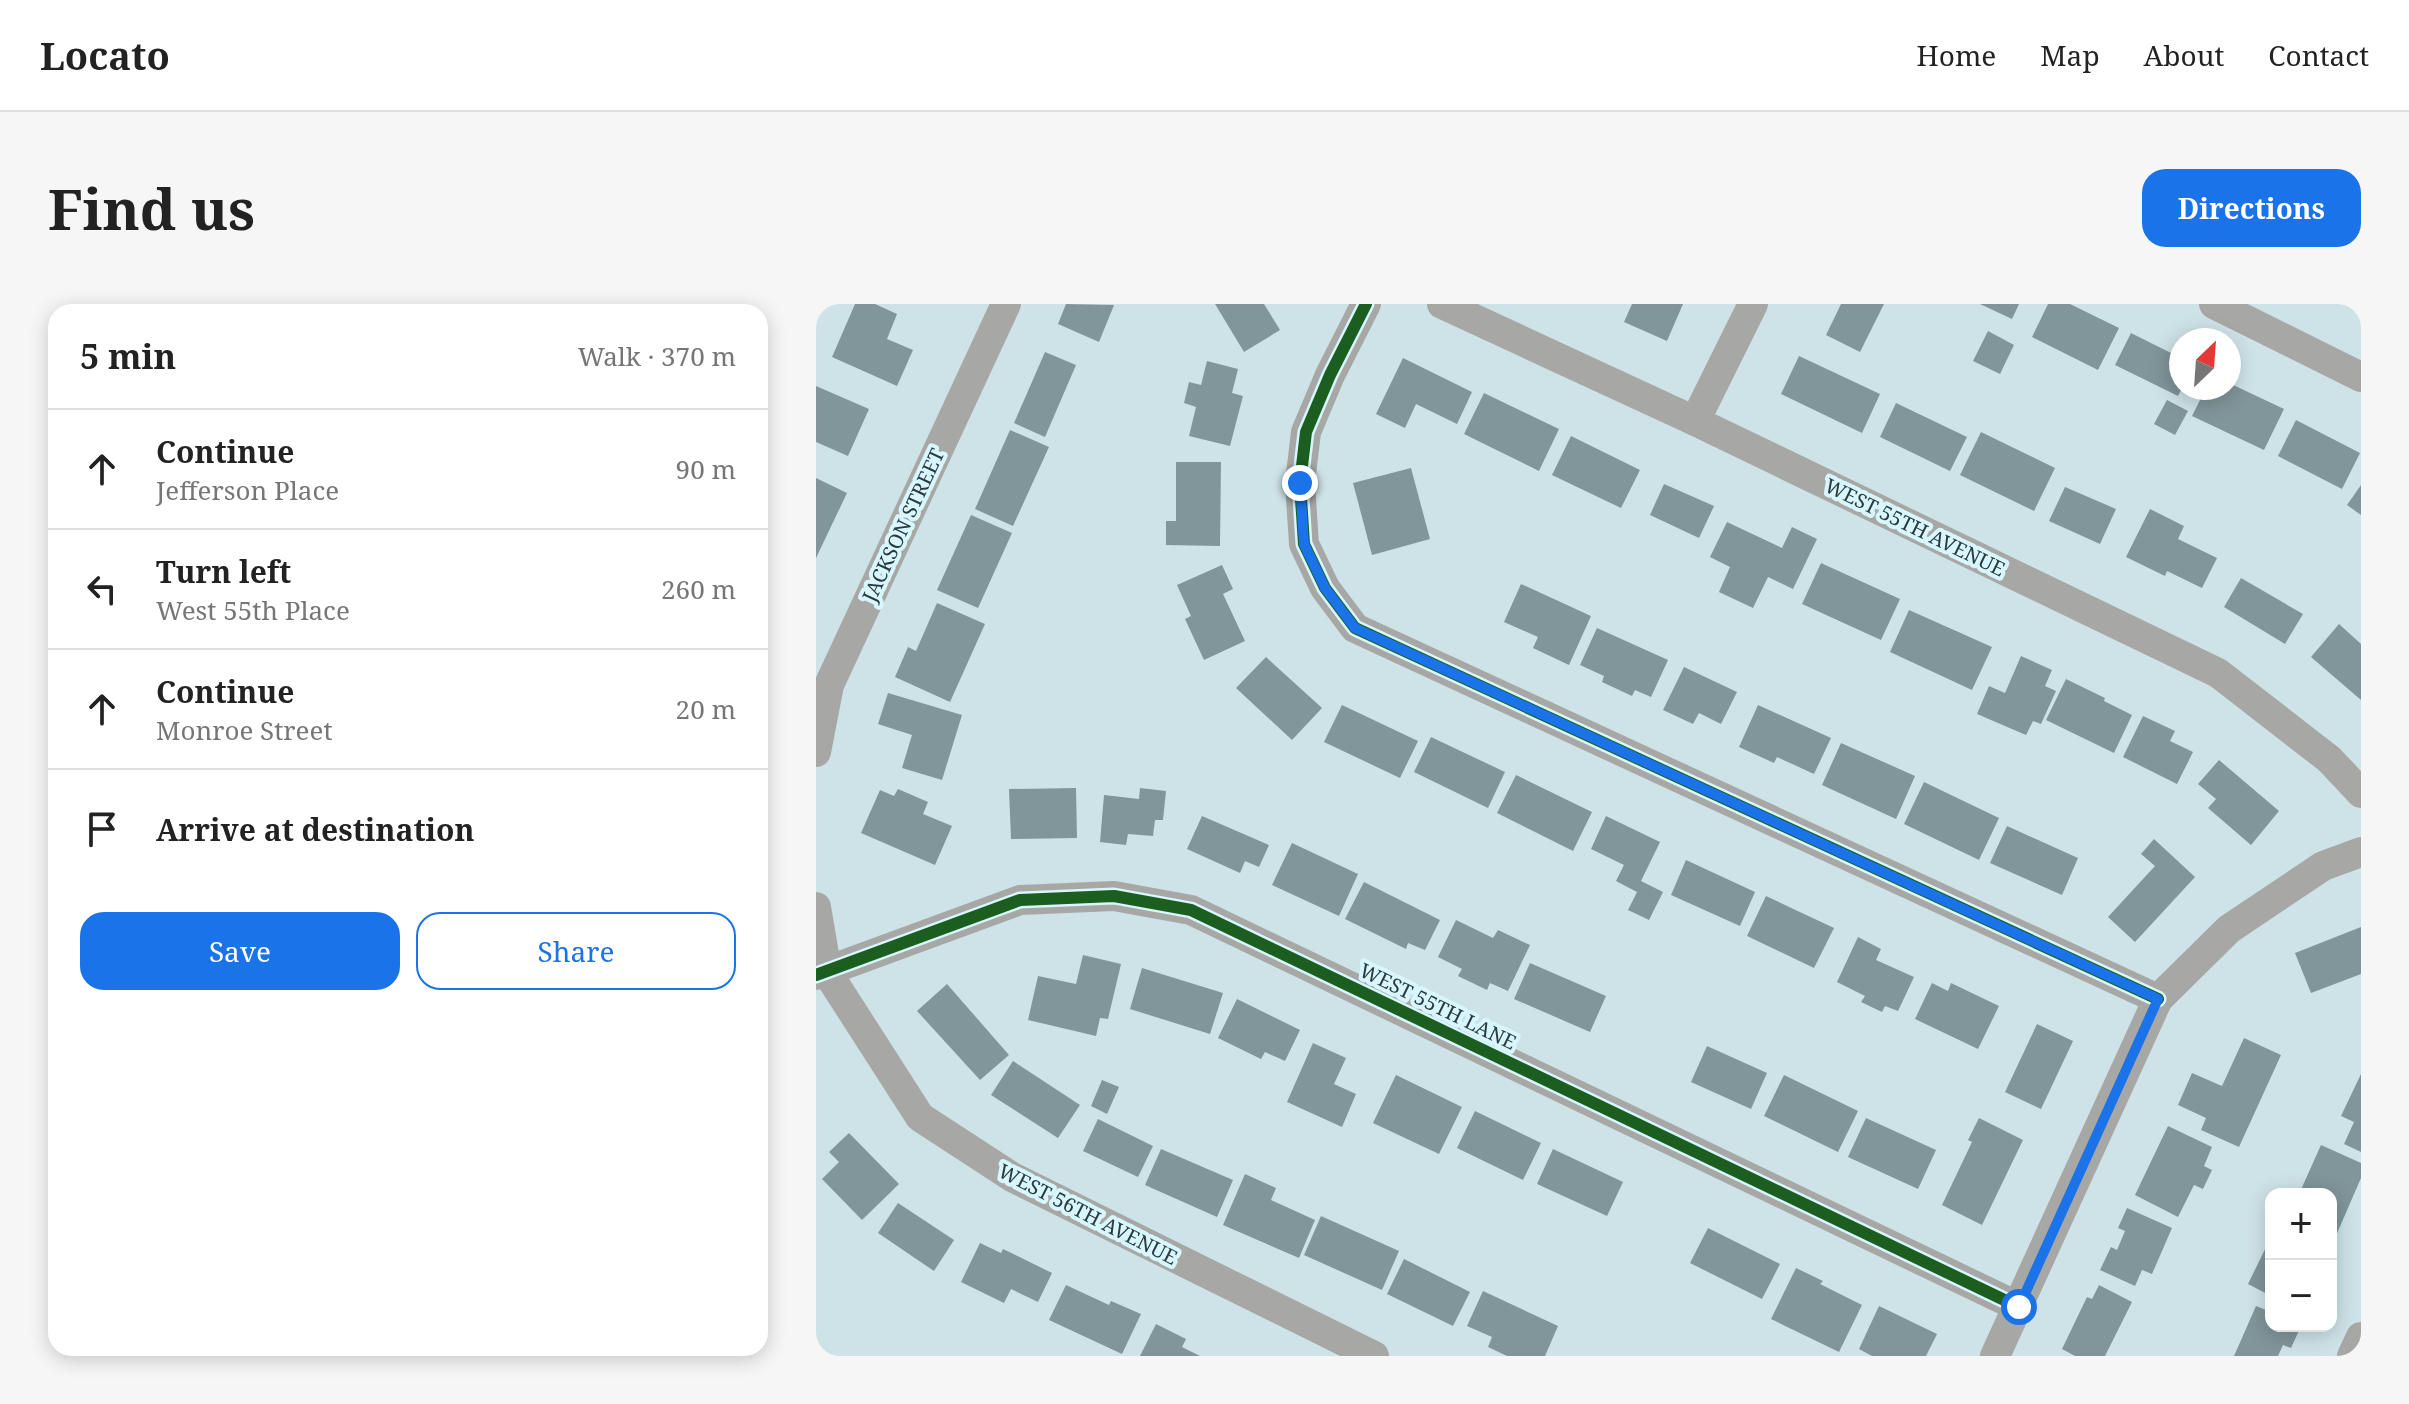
<!DOCTYPE html>
<html lang="en">
<head>
<meta charset="utf-8">
<style>
  body { margin:0; font-family:"Noto Serif",serif; background:#f6f6f6; color:#222 }
  .controls { position:absolute; right:24px; bottom:24px; display:grid; overflow:hidden; border-radius:16px; box-shadow:0 4px 20px #0003 }
  .controls button { width:72px; height:72px; display:grid; place-items:center; padding:0; border:0; border-bottom:2px solid #e0e0e0; background:#fff; color:#222; font:40px sans-serif }
  .compass { position:absolute; left:1353px; top:24px; width:72px; height:72px; border-radius:50%; background:#fff; box-shadow:0 4px 20px #0003; rotate:25deg }
  .stop { position:absolute; width:24px; height:24px; margin:-18px; border:6px solid #1a73e8; border-radius:50%; background:#fff }
  .stop.end { background:#1a73e8; border-color:#fff; box-shadow:0 2px 8px #0008 }
  .list { margin:0; padding:0; list-style:none }
  h2 { display:flex; justify-content:space-between; align-items:center; height:104px; margin:0; padding:0 32px; font-size:34px }
  h2 small { font-size:26px; font-weight:400; color:#767676 }
  .list li { display:grid; grid-template-columns:52px 1fr auto; gap:24px; align-items:center; box-sizing:border-box; height:120px; padding:0 32px; border-top:2px solid #e0e0e0 }
  .list b { display:block; font-size:30px; white-space:nowrap }
  .list p { margin:0; font-size:26px; white-space:nowrap; color:#767676 }
  .list em { font-size:26px; font-style:normal; color:#767676 }
  .actions { display:flex; gap:16px; padding:24px 32px }
  .actions a { flex:1; padding:18px 0; border:2px solid #1a73e8; border-radius:24px; text-align:center; font-size:28px; color:#1a73e8 }
  .actions .main { background:#1a73e8; color:#fff }
  .icon { flex:none; width:44px; height:44px; fill:none; stroke:currentColor; stroke-width:2; stroke-linecap:round; stroke-linejoin:round }
  .map { position:relative; flex:none; width:1545px; height:1052px; overflow:hidden; border-radius:24px }
  header { display:flex; align-items:center; gap:48px; box-sizing:border-box; height:112px; padding:0 40px; background:#fff; border-bottom:2px solid #e0e0e0 }
  header strong { font-size:38px }
  nav { display:flex; gap:44px; margin-inline-start:auto; font-size:28px }
  .intro { display:flex; align-items:center; justify-content:space-between; box-sizing:border-box; height:192px; padding:0 48px }
  h1 { margin:0; font-size:56px }
  .button { padding:20px 36px; border-radius:24px; background:#1a73e8; color:#fff; font-size:28px; font-weight:700 }
  main { display:flex; gap:48px; padding:0 48px }
  aside { flex:1; background:#fff; border-radius:24px; box-shadow:0 4px 20px #0003 }
  .map>svg:first-child { display:block }
</style>
</head>
<body>
<header>
<strong>Locato</strong>
<nav><a>Home</a><a>Map</a><a>About</a><a>Contact</a></nav>
</header>
<div class="intro"><h1>Find us</h1><a class="button">Directions</a></div>
<main>
<aside>
<h2>5 min<small>Walk · 370 m</small></h2>
<ul class="list">
<li><svg class="icon" aria-label="ahead" viewBox="0 0 24 24"><path d="M12 20V5M6 11l6-6 6 6"/></svg><div><b>Continue</b><p>Jefferson Place</p></div><em>90 m</em></li>
<li><svg class="icon" aria-label="left" viewBox="0 0 24 24"><path d="M17 20v-9H6M10 6l-5 5 5 5"/></svg><div><b>Turn left</b><p>West 55th Place</p></div><em>260 m</em></li>
<li><svg class="icon" aria-label="ahead" viewBox="0 0 24 24"><path d="M12 20V5M6 11l6-6 6 6"/></svg><div><b>Continue</b><p>Monroe Street</p></div><em>20 m</em></li>
<li><svg class="icon" aria-label="arrive" viewBox="0 0 24 24"><path d="M6 21V4h12l-3 4 3 4H6"/></svg><div><b>Arrive at destination</b></div></li>
</ul>
<div class="actions"><a class="main">Save</a><a>Share</a></div>
</aside>
<div class="map">
<svg width="1545" height="1052" viewBox="0 0 1545 1052">
  <rect width="100%" height="100%" fill="#cee3e8"/>
  <g fill="#81969a">
    <path d="M39,0H59L81,10L71,35L97,46L81,82L16,53Z"/>
    <path d="M250,0L298,1L283,38L242,20Z"/>
    <path d="M399,0H448L464,26L428,48Z"/>
    <path d="M816,0H867L851,37L808,18Z"/>
    <path d="M1025,0H1068L1044,48L1010,31Z"/>
    <path d="M1164,0H1203L1196,15Z"/>
    <path d="M1232,0H1254L1303,24L1282,66L1216,33Z"/>
    <path d="M1172,27L1198,41L1184,70L1157,57Z"/>
    <path d="M1315,29L1365,54L1366,84L1362,92L1299,61Z"/>
    <path d="M229,48L260,61L229,133L198,119Z"/>
    <path d="M983,52L1064,90L1046,129L965,90Z"/>
    <path d="M587,54L656,88L641,120L600,100L589,124L560,110Z"/>
    <path d="M391,57L422,65L416,89L427,92L414,142L373,132L380,103L368,99L373,78L385,81Z"/>
    <path d="M1413,79L1468,105L1448,146L1376,112L1390,84H1413Z"/>
    <path d="M0,82L53,105L32,152L0,138Z"/>
    <path d="M668,89L743,125L723,167L648,130Z"/>
    <path d="M1351,96L1372,107L1359,131L1338,120Z"/>
    <path d="M1080,99L1151,133L1134,167L1064,133Z"/>
    <path d="M1480,116L1544,149L1526,185L1462,152Z"/>
    <path d="M194,126L233,143L197,222L159,205Z"/>
    <path d="M1165,128L1239,164L1218,207L1144,171Z"/>
    <path d="M755,132L824,166L805,204L736,171Z"/>
    <path d="M360,158H405L404,242L350,241V217H360Z"/>
    <path d="M595,164L614,235L556,251L537,179Z"/>
    <path d="M0,174L31,189L0,254Z"/>
    <path d="M848,180L898,202L883,234L834,211Z"/>
    <path d="M1545,181V211L1531,201Z"/>
    <path d="M1249,183L1300,205L1284,240L1233,217Z"/>
    <path d="M1334,205L1368,222L1362,235L1401,254L1386,284L1351,267L1349,272L1310,253Z"/>
    <path d="M155,211L196,229L162,304L121,286Z"/>
    <path d="M911,218L966,244L976,223L1001,235L977,285L952,273L937,304L903,288L914,263L894,253Z"/>
    <path d="M1005,259L1084,295L1065,336L986,300Z"/>
    <path d="M406,261L417,285L407,290L429,337L388,356L369,315L375,312L361,281Z"/>
    <path d="M1425,274L1487,310L1469,340L1408,303Z"/>
    <path d="M705,280L775,312L753,361L717,344L722,333L688,318Z"/>
    <path d="M121,299L169,320L134,398L79,373L92,343L100,347Z"/>
    <path d="M1093,306L1176,343L1156,386L1074,348Z"/>
    <path d="M1523,320L1545,340V396L1495,353Z"/>
    <path d="M781,324L852,356L835,393L819,386L816,392L786,378L788,372L764,361Z"/>
    <path d="M1205,352L1236,366L1229,382L1240,387L1225,420L1217,417L1210,431L1161,410L1173,382L1189,389Z"/>
    <path d="M450,353L506,404L476,436L420,384Z"/>
    <path d="M868,363L921,388L905,420L883,409L877,420L847,406Z"/>
    <path d="M1250,375L1289,394L1288,397L1316,411L1298,449L1230,416Z"/>
    <path d="M72,389L146,411L126,476L86,464L96,431L62,420Z"/>
    <path d="M526,401L602,437L584,474L508,438Z"/>
    <path d="M942,401L1015,434L998,470L961,453L958,459L923,443Z"/>
    <path d="M1327,412L1359,427L1354,437L1377,448L1361,480L1307,453Z"/>
    <path d="M615,433L689,468L672,504L598,468Z"/>
    <path d="M1025,439L1099,472L1080,515L1006,481Z"/>
    <path d="M1403,456L1463,507L1435,541L1392,504L1400,495L1382,480Z"/>
    <path d="M700,471L776,508L757,547L681,509Z"/>
    <path d="M1108,478L1183,514L1163,556L1088,520Z"/>
    <path d="M260,484L261,534L195,535L193,485Z"/>
    <path d="M324,484L350,487L347,516H339L337,532L312,530L310,541L284,538L288,491L323,495Z"/>
    <path d="M82,485L112,498L107,510L136,522L119,561L45,529L64,486L78,492Z"/>
    <path d="M386,512L453,541L443,563L429,557L424,569L371,545Z"/>
    <path d="M790,512L844,538L825,577L847,588L833,616L812,606L821,588L800,577L808,561L775,545Z"/>
    <path d="M1191,522L1262,554L1246,591L1174,559Z"/>
    <path d="M1338,535L1379,573L1319,638L1292,613L1339,562L1325,550Z"/>
    <path d="M476,539L542,570L523,612L456,581Z"/>
    <path d="M870,556L939,588L924,622L855,591Z"/>
    <path d="M548,578L624,616L609,646L592,639L590,645L529,615Z"/>
    <path d="M950,592L1018,624L998,664L931,632Z"/>
    <path d="M640,616L677,634L682,626L714,641L692,687L674,679L671,686L642,672L646,665L622,653Z"/>
    <path d="M1545,623V670L1495,689L1479,649Z"/>
    <path d="M1042,633L1065,645L1060,656L1098,673L1082,707L1069,702L1066,708L1045,698L1049,692L1021,678Z"/>
    <path d="M267,651L305,660L292,715L284,714L280,732L212,716L222,672L260,680Z"/>
    <path d="M714,659L790,692L774,728L698,695Z"/>
    <path d="M326,664L407,689L394,730L314,705Z"/>
    <path d="M1116,679L1132,687L1135,679L1183,702L1162,745L1099,715Z"/>
    <path d="M131,680L193,751L164,776L101,707Z"/>
    <path d="M421,695L484,726L469,757L449,748L445,755L402,734Z"/>
    <path d="M1221,720L1257,737L1225,805L1189,788Z"/>
    <path d="M1428,734L1465,751L1423,843L1385,826L1390,814L1362,801L1376,769L1406,782Z"/>
    <path d="M497,739L530,754L518,780L540,790L526,823L471,798Z"/>
    <path d="M891,742L951,769L935,805L875,778Z"/>
    <path d="M197,757L264,801L242,834L175,791Z"/>
    <path d="M1545,770V848L1528,840L1538,818L1525,812Z"/>
    <path d="M580,771L646,803L623,850L557,819Z"/>
    <path d="M968,771L1042,807L1022,848L948,812Z"/>
    <path d="M286,776L303,783L291,810L275,802Z"/>
    <path d="M659,807L725,839L707,876L641,844Z"/>
    <path d="M1050,814L1120,846L1102,885L1032,853Z"/>
    <path d="M1163,814L1207,836L1166,921L1126,901L1156,838L1152,836Z"/>
    <path d="M282,815L337,842L322,873L267,847Z"/>
    <path d="M1352,822L1396,843L1388,862L1396,866L1387,885L1378,881L1362,913L1319,891Z"/>
    <path d="M33,829L83,880L46,916L6,875L23,858L13,848Z"/>
    <path d="M1505,841L1545,859V874L1519,934L1515,932V890H1483Z"/>
    <path d="M345,845L417,876L401,913L329,881Z"/>
    <path d="M737,845L807,878L791,912L721,880Z"/>
    <path d="M429,870L460,884L455,896L499,916L483,954L407,921Z"/>
    <path d="M82,899L138,936L118,967L62,929Z"/>
    <path d="M1311,904L1356,924L1336,970L1326,966L1319,982L1284,966L1295,943L1301,946L1309,927L1302,924Z"/>
    <path d="M505,912L583,947L566,986L488,951Z"/>
    <path d="M892,924L964,960L946,995L874,959Z"/>
    <path d="M1455,933V992L1432,980Z"/>
    <path d="M164,939L185,949L187,945L236,969L222,998L195,985L188,999L145,978Z"/>
    <path d="M588,955L654,988L637,1022L571,990Z"/>
    <path d="M980,964L1007,977L1004,980L1046,1001L1023,1048L955,1015Z"/>
    <path d="M250,981L293,1001L295,997L325,1010L306,1050L233,1016Z"/>
    <path d="M1283,981L1316,998L1289,1052H1259L1246,1045L1271,993L1276,995Z"/>
    <path d="M667,987L742,1022L729,1052H691L672,1043L676,1033L651,1022Z"/>
    <path d="M1063,1002L1121,1030L1110,1052H1056L1043,1045Z"/>
    <path d="M1440,1002L1455,1008V1022H1485L1475,1044L1467,1041L1462,1052H1418Z"/>
    <path d="M340,1020L370,1035L366,1043L384,1052H324Z"/>
  </g>
  <g fill="none" stroke-linecap="round" stroke-linejoin="round">
    <g stroke="#a7a8a6" stroke-width="30">
      <path d="M550,0L514,71L490,128L484,179L488,240L509,284L539,324L1342,695"/>
      <path d="M626,0L879,117L1402,369L1513,455L1545,489"/>
      <path d="M1398,0L1545,73"/>
      <path d="M879,117L937,0"/>
      <path d="M0,448L13,381L190,0"/>
      <path d="M0,603L11,668L104,813L196,873L558,1052"/>
      <path d="M0,671L204,596L298,592L375,606L1203,1003"/>
      <path d="M1179,1052L1342,695L1413,625L1507,562L1545,548"/>
      <path d="M1536,1052L1545,1033"/>
    </g>
    <defs>
      <g id="cycleway">
        <path d="M550,0L514,71L490,128L484,179L488,240L509,284L539,324L1342,695"/>
        <path d="M0,671L204,596L298,592L375,606L1203,1003"/>
      </g>
    </defs>
    <use href="#cycleway" stroke="#d8f6fd" stroke-width="17"/>
    <use href="#cycleway" stroke="#1b5e20" stroke-width="12"/>
  </g>
  <g fill="none" stroke-linecap="round" stroke-linejoin="round">
    <path stroke="#1a73e8" stroke-width="10" d="M484,179L488,240L509,284L539,324L1342,695L1203,1003"/>
  </g>
  <g text-anchor="middle" dominant-baseline="central" stroke-width="8" stroke-linejoin="round" paint-order="stroke">
    <g font-size="20" fill="#2b3a3d" stroke="#d8f6fd">
      <text transform="translate(87 221) rotate(-65)">JACKSON STREET</text>
      <text transform="translate(1099 223) rotate(26)">WEST 55TH AVENUE</text>
      <text transform="translate(622 702) rotate(26)">WEST 55TH LANE</text>
      <text transform="translate(272 910) rotate(27)">WEST 56TH AVENUE</text>
    </g>
  </g>
</svg>
<div class="controls">
<button>+</button>
<button>−</button>
</div>
<svg class="compass" viewBox="-18 -18 36 36"><path d="M0-13l5 13h-10z" fill="#e53935"/><path d="M0 13l5-13h-10z" fill="#767676"/></svg>
<div class="stop" style="left:1203px;top:1003px"></div>
<div class="stop end" style="left:484px;top:179px"></div>
</div>
</main>
</body>
</html>
